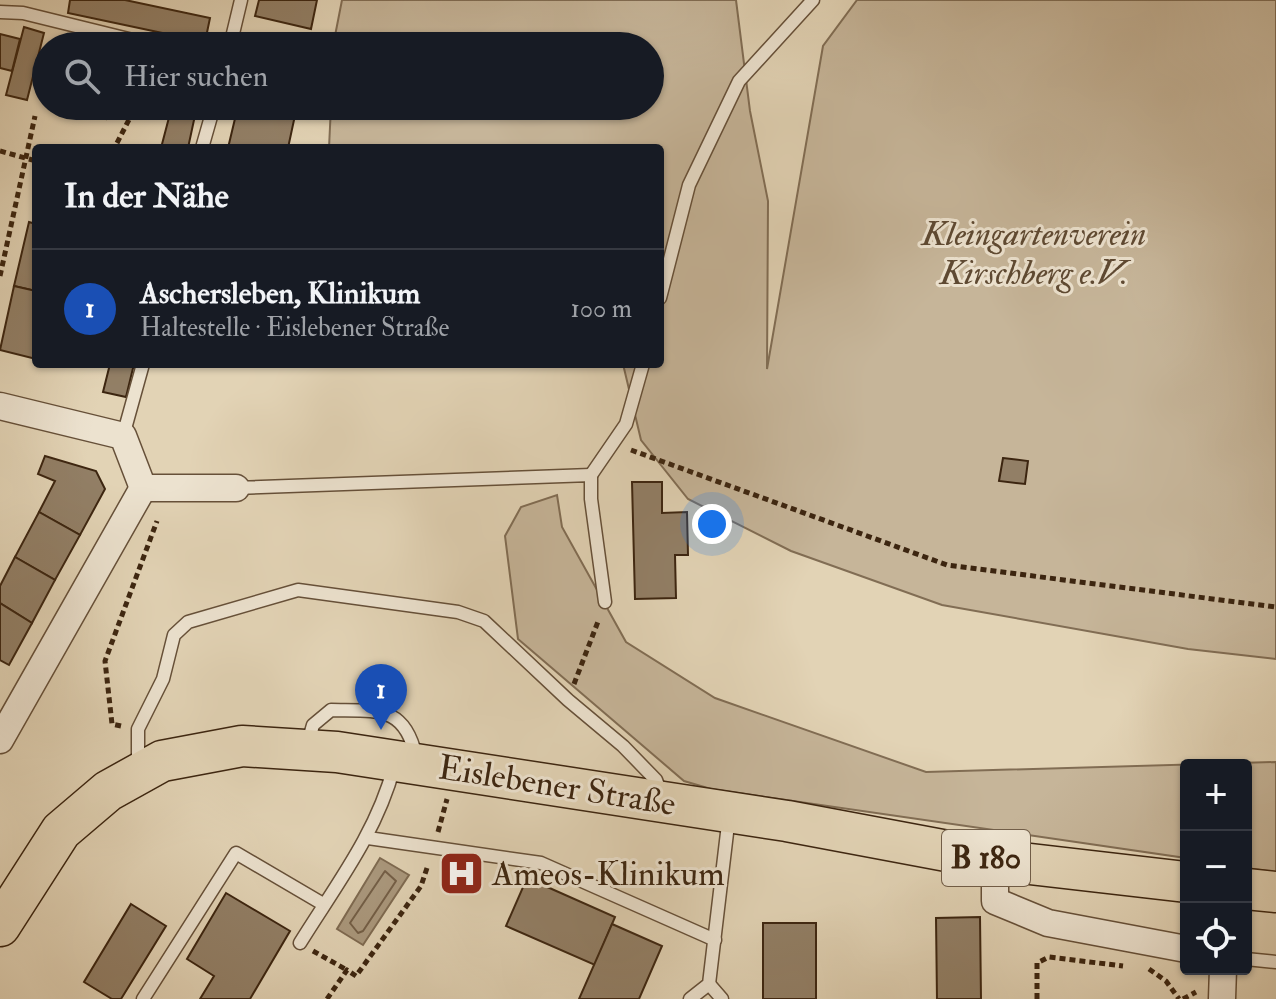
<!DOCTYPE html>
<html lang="de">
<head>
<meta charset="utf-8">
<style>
  body { margin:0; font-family:"IM FELL Double Pica",serif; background:#242831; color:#f1f3f6 }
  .controls { position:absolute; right:24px; bottom:24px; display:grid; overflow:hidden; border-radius:8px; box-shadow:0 2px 6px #0004 }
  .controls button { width:72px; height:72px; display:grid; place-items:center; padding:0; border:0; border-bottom:2px solid #363941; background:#171b24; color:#f1f3f6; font:40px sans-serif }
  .you { position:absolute; left:712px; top:524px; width:28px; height:28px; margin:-20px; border:6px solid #fff; border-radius:50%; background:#1a73e8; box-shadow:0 0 0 12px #1a73e833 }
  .badge { display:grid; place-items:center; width:52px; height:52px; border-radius:50%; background:#2563eb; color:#fff; font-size:26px; font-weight:700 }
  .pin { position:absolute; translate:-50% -66px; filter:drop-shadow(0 2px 4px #0008) }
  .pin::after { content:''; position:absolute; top:42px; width:28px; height:24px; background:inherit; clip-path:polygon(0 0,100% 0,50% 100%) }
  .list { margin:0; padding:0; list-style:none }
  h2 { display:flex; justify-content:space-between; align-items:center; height:104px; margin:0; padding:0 32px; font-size:34px }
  h2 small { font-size:26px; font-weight:400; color:#9ea1a6 }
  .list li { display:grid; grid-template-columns:52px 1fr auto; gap:24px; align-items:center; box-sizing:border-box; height:120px; padding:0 32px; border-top:2px solid #363941 }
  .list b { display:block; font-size:30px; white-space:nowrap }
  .list p { margin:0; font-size:26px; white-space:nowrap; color:#9ea1a6 }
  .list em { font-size:26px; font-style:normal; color:#9ea1a6 }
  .icon { flex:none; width:44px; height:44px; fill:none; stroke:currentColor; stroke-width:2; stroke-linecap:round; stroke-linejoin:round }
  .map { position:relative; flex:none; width:1276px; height:999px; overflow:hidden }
  .search { position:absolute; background:#171b24; box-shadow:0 2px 6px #0004; left:32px; top:32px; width:632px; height:88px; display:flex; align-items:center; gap:20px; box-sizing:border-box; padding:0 28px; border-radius:44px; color:#9ea1a6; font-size:30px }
  .panel { position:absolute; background:#171b24; box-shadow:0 2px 6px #0004; left:32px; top:144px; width:632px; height:224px; border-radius:8px }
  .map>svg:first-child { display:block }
</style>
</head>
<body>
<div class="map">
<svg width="1276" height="999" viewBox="0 0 1276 999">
  <rect width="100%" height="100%" fill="#e2d3b5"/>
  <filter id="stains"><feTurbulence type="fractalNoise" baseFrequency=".0025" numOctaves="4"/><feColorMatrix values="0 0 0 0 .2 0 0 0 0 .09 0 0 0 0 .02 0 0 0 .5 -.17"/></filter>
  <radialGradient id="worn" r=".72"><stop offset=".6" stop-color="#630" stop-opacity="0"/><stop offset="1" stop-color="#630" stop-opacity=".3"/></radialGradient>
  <g fill="#c6b599" stroke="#816d54" stroke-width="2">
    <path d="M342,0H736L750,111L768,201L767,369L823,46L857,0H1276V659L1188,649L942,605L791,551L688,499L641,440L623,364H660V148H329L331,106H650V46H333Z"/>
    <path d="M557,495L562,527L626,642L715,698L926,772L1276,762V872L1246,868V765H1186V858L711,789L684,781L518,639L505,536L521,507Z"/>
  </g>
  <path fill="#aa987d" stroke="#7e6a51" stroke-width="2" d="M380,858L409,875L363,945L337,929Z"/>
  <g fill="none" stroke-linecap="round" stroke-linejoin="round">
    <path stroke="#735e46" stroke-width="2" d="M385,871L396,881L363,931L358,933L350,923Z"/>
  </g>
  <g fill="#927f66" stroke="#3c2510" stroke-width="2">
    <path d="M70,0H125L210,18L205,42L68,13Z"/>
    <path d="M259,0H317L311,29L255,16Z"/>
    <path d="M24,27L44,33L27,100L6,95Z"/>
    <path d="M0,34L20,39L12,71L0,68Z"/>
    <path d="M58,106H109L106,119Z"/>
    <path d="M172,106H197L188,148H161Z"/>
    <path d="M238,106H297L288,148H228Z"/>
    <path d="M29,222L36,224V291L14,286Z"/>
    <path d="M14,286L36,291V359L0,350Z"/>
    <path d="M110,364H134L126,397L103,392Z"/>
    <path d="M45,456L96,471L105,489L80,535L39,512L55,481L38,474Z"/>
    <path d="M1003,458L1028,461L1025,484L999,481Z"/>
    <path d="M632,482H662V513L687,512L688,555H675L676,598L635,599Z"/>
    <path d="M39,512L80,535L55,580L15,557Z"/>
    <path d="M15,557L55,580L32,623L0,603V586Z"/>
    <path d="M0,603L32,623L9,665L0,660Z"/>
    <path d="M527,878L615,917L595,965L506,926Z"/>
    <path d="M226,893L290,931L250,999H200L214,976L187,959Z"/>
    <path d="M131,904L166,926L121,999H112L84,982Z"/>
    <path d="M980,917L981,999H937L936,918Z"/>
    <rect x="763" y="923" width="53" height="76"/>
    <path d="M612,924L662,946L639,999H579Z"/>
  </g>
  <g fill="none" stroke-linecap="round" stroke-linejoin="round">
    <defs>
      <g id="lane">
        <path d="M0,12L23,13L157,46"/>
        <path d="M230,46L241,0"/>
        <path d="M202,148L214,106"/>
        <path d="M660,298L689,185L739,81L813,0"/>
        <path d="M123,436L143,364"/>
        <path d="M591,475L626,424L643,364"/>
        <path d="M236,488L591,475V499L605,602"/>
        <path d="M307,746L313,725L331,710C377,711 405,705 416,757"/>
        <path d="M138,766V729L163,679L174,635L188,622L298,590L458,612L484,621L568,700L623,746L656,780L662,796"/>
        <path d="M368,838L541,863L715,940"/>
        <path d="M300,943C336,885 376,834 394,767"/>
        <path d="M1246,959L1276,962"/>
        <path d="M709,984L722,999"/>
        <path d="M143,999L236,853L323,904"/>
        <path d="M690,999L709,984L729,816"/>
      </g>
      <g id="street">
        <path d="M0,406L123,436L143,488"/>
        <path d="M143,488H236"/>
        <path d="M0,740L143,488"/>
        <path d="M995,860V901L1048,923L1186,949"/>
        <path d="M1222,999L1223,969"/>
      </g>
      <g id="primary">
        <path d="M1246,889L1276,892"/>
        <path d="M0,926L61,831L108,791L162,761L242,746L337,752L787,821L995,860L1186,882"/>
      </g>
    </defs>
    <use href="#lane" stroke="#665039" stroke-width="15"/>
    <use href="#street" stroke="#665039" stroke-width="29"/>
    <use href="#primary" stroke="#3c2510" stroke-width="43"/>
    <g stroke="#3c2510" stroke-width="5" stroke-dasharray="6 4" stroke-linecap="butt">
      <path d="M117,143L136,106"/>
      <path d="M0,151L36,161"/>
      <path d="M0,276L35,116"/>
      <path d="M631,450L947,565L1276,607"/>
      <path d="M574,684L599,619"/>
      <path d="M121,726L112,724L105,661L157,521"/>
      <path d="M438,832L447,799"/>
      <path d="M313,951L347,970"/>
      <path d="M1149,969L1166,981L1179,999"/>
      <path d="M327,999L347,970L356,976L421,886L428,865"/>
      <path d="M1037,999V963L1049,957L1123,966"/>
      <path d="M1183,999L1196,992"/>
    </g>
    <use href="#lane" stroke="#ece2cf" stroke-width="12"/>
    <use href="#street" stroke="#ece2cf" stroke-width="26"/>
    <use href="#primary" stroke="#e2d3b5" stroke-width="40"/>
  </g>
  <defs>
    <symbol id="hospital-square" viewBox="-11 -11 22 22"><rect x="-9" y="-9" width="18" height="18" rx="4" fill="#8f2418" stroke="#ece2cf"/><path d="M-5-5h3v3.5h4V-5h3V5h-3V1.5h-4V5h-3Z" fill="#fff"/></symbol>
  </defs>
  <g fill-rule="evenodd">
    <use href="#hospital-square" x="436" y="848" width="51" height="51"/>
  </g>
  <g text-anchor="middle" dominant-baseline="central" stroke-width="6" stroke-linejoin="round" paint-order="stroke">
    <rect fill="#ece2cf" stroke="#715e49" stroke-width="2" x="942" y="830" width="88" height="56" rx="6"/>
    <g font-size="32" font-weight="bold" fill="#3c2510">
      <text x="986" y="858">B 180</text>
    </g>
    <g font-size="34" font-style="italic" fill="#5e4932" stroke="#ece2cf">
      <text x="1034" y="234">Kleingartenverein<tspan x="1034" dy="39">Kirschberg e.V.</tspan></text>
    </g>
    <g font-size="34" fill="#3c2510" stroke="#ece2cf">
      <text transform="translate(557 786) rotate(9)">Eislebener Straße</text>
    </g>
    <g font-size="34" fill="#3c2510" stroke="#ece2cf" text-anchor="start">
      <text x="492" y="874">Ameos-Klinikum</text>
    </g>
  </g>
  <rect width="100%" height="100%" filter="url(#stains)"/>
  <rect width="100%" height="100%" fill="url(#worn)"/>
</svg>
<div class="controls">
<button>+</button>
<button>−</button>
<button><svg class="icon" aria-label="locate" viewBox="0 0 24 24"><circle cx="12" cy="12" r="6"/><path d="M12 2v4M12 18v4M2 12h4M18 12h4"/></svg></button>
</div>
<div class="you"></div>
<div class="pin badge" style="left:381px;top:730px;background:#1a4fb4">1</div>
<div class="search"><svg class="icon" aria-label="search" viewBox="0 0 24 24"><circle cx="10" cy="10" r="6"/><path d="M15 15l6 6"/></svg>Hier suchen</div>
<section class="panel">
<h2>In der Nähe<small></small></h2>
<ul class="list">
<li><span class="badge" style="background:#1a4fb4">1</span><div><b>Aschersleben, Klinikum</b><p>Haltestelle · Eislebener Straße</p></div><em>100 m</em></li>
</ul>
</section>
</div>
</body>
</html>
